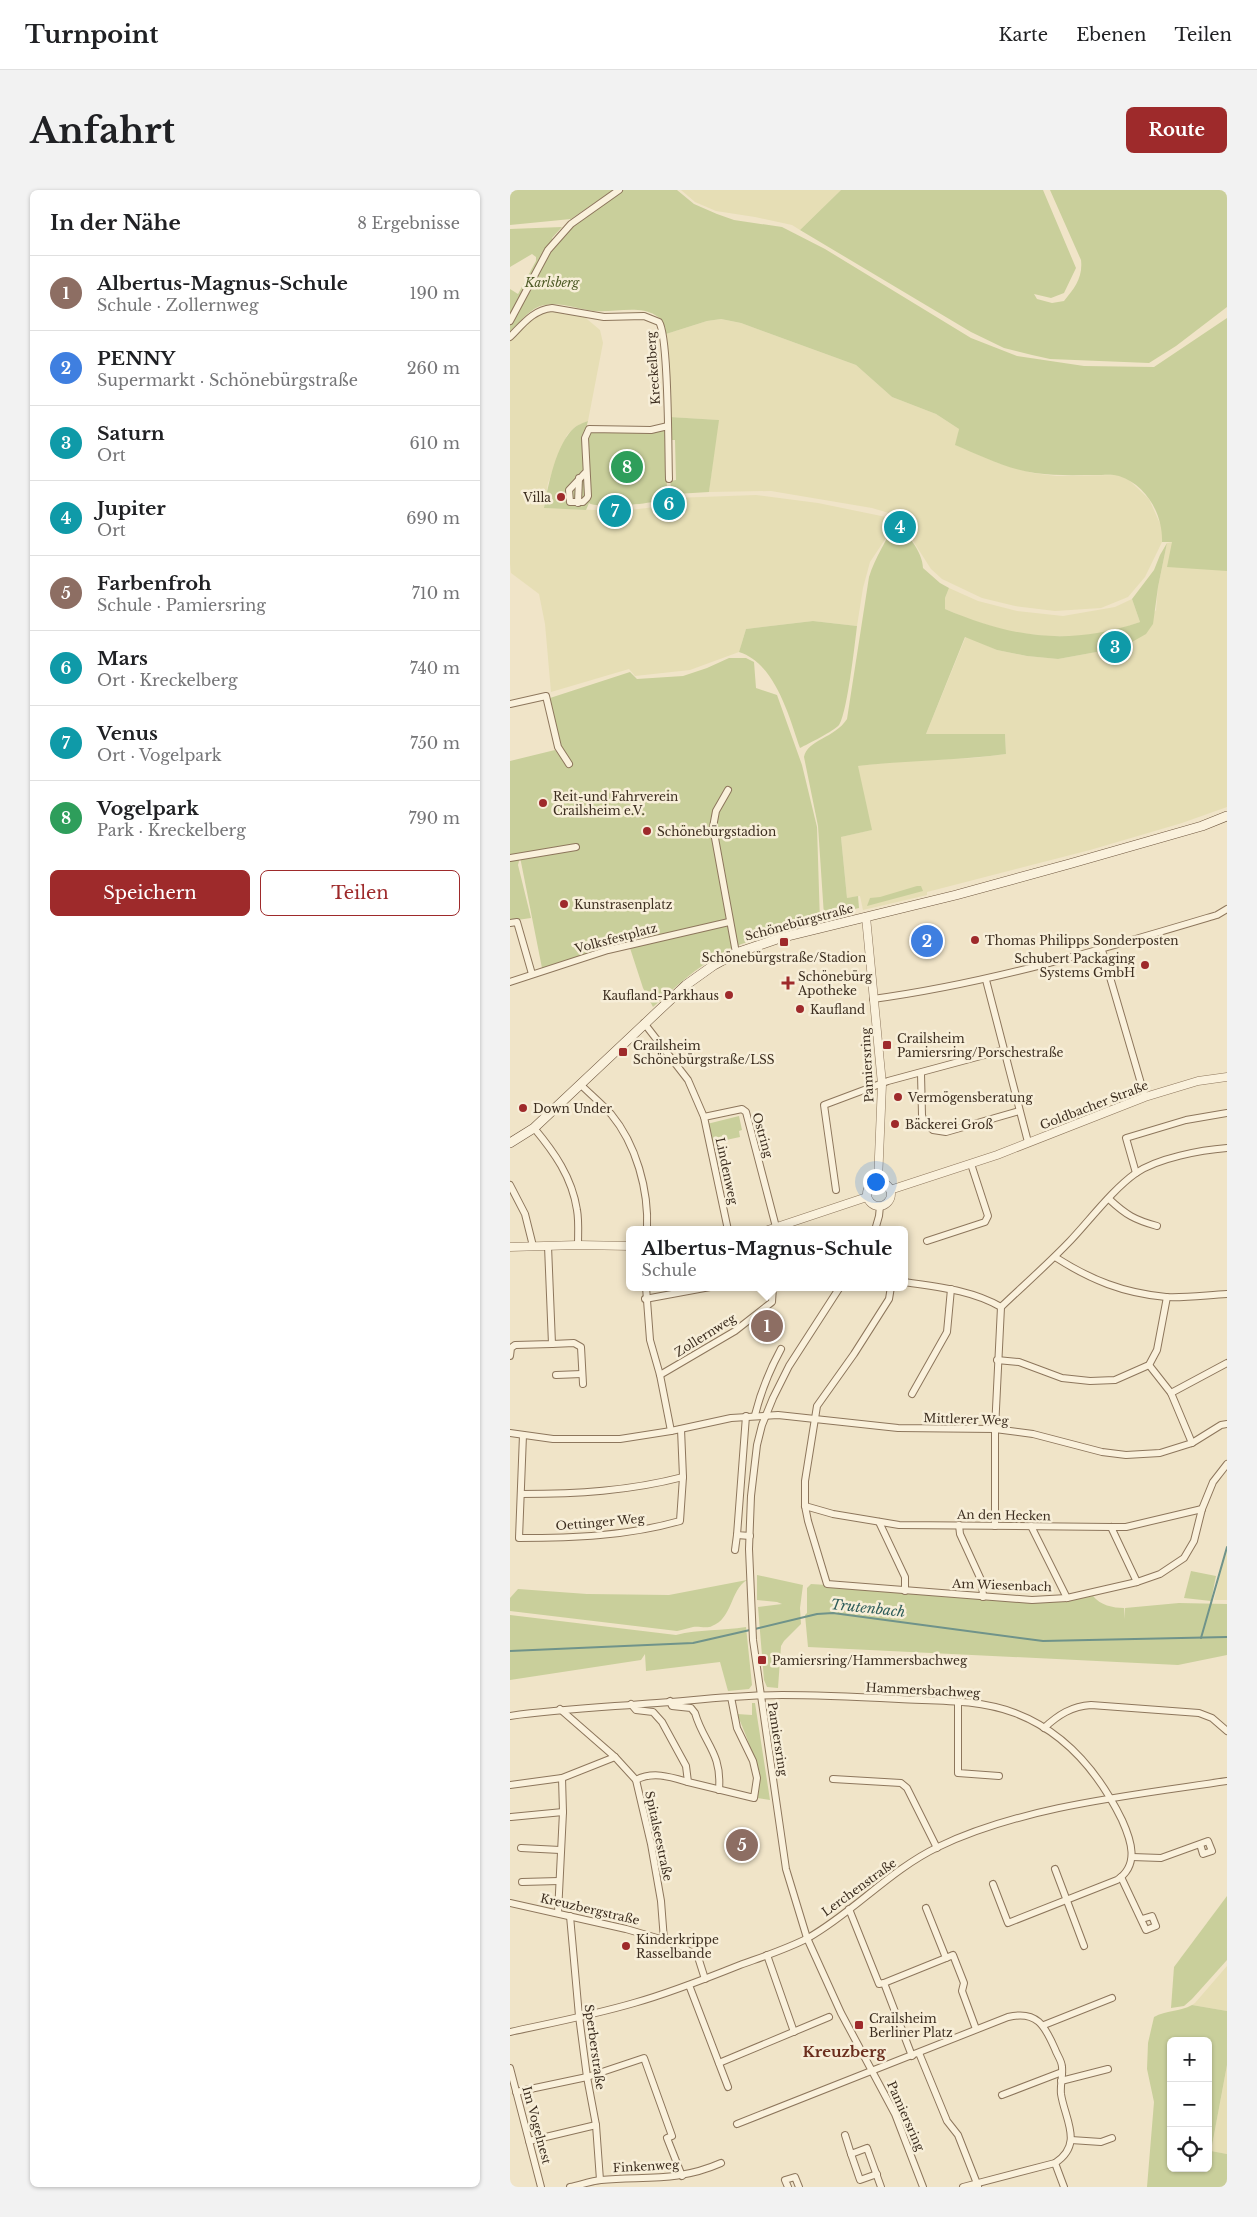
<!DOCTYPE html>
<html lang="de">
<head>
<meta charset="utf-8">
<style>
  body { margin:0; font-family:"Libre Baskerville",serif; background:#f2f2f2; color:#202124 }
  .controls { position:absolute; right:15px; bottom:15px; display:grid; overflow:hidden; border-radius:8px; box-shadow:0 1px 4px #0004 }
  .controls button { width:45px; height:45px; display:grid; place-items:center; padding:0; border:0; border-bottom:1px solid #e0e0e0; background:#fff; color:#202124; font:25px sans-serif }
  .you { position:absolute; left:365px; top:991px; width:18px; height:18px; margin:-12px; border:4px solid #fff; border-radius:50%; background:#1a73e8; box-shadow:0 0 0 8px #1a73e833 }
  .badge { display:grid; place-items:center; width:32px; height:32px; border-radius:50%; background:#9e2a2b; color:#fff; font-size:16px; font-weight:700 }
  .pin { position:absolute; translate:-50% -50%; border:2px solid #fff; box-shadow:0 1px 5px #0006 }
  .popup { position:absolute; left:116px; top:1036px; width:282px; height:65px; box-sizing:border-box; display:grid; place-content:center; border-radius:8px; background:#fff; filter:drop-shadow(0 1px 4px #0005); font-size:16px; white-space:nowrap; color:#757577 }
  .popup b { font-size:19px; color:#202124 }
  .popup::after { content:''; position:absolute; left:50%; top:100%; margin-left:-10px; border:10px solid transparent; border-top-color:#fff }
  .list { margin:0; padding:0; list-style:none }
  h2 { display:flex; justify-content:space-between; align-items:center; height:65px; margin:0; padding:0 20px; font-size:21px }
  h2 small { font-size:16px; font-weight:400; color:#757577 }
  .list li { display:grid; grid-template-columns:32px 1fr auto; gap:15px; align-items:center; box-sizing:border-box; height:75px; padding:0 20px; border-top:1px solid #e0e0e0 }
  .list b { display:block; font-size:19px; white-space:nowrap }
  .list p { margin:0; font-size:16px; white-space:nowrap; color:#757577 }
  .list em { font-size:16px; font-style:normal; color:#757577 }
  .actions { display:flex; gap:10px; padding:15px 20px }
  .actions a { flex:1; padding:11px 0; border:1px solid #9e2a2b; border-radius:8px; text-align:center; font-size:18px; color:#9e2a2b }
  .actions .main { background:#9e2a2b; color:#fff }
  .icon { flex:none; width:28px; height:28px; fill:none; stroke:currentColor; stroke-width:2; stroke-linecap:round; stroke-linejoin:round }
  .map { position:relative; flex:none; width:717px; height:1997px; overflow:hidden; border-radius:8px }
  header { display:flex; align-items:center; gap:30px; box-sizing:border-box; height:70px; padding:0 25px; background:#fff; border-bottom:1px solid #e0e0e0 }
  header strong { font-size:24px }
  nav { display:flex; gap:28px; margin-inline-start:auto; font-size:18px }
  .intro { display:flex; align-items:center; justify-content:space-between; box-sizing:border-box; height:120px; padding:0 30px }
  h1 { margin:0; font-size:35px }
  .button { padding:12px 22px; border-radius:8px; background:#9e2a2b; color:#fff; font-size:18px; font-weight:700 }
  main { display:flex; gap:30px; padding:0 30px }
  aside { flex:1; background:#fff; border-radius:8px; box-shadow:0 1px 4px #0004 }
  .map>svg:first-child { display:block }
</style>
</head>
<body>
<header>
<strong>Turnpoint</strong>
<nav><a>Karte</a><a>Ebenen</a><a>Teilen</a></nav>
</header>
<div class="intro"><h1>Anfahrt</h1><a class="button">Route</a></div>
<main>
<aside>
<h2>In der Nähe<small>8 Ergebnisse</small></h2>
<ul class="list">
<li><span class="badge" style="background:#8d6e63">1</span><div><b>Albertus-Magnus-Schule</b><p>Schule · Zollernweg</p></div><em>190 m</em></li>
<li><span class="badge" style="background:#3f7fe0">2</span><div><b>PENNY</b><p>Supermarkt · Schönebürgstraße</p></div><em>260 m</em></li>
<li><span class="badge" style="background:#0f9aa8">3</span><div><b>Saturn</b><p>Ort</p></div><em>610 m</em></li>
<li><span class="badge" style="background:#0f9aa8">4</span><div><b>Jupiter</b><p>Ort</p></div><em>690 m</em></li>
<li><span class="badge" style="background:#8d6e63">5</span><div><b>Farbenfroh</b><p>Schule · Pamiersring</p></div><em>710 m</em></li>
<li><span class="badge" style="background:#0f9aa8">6</span><div><b>Mars</b><p>Ort · Kreckelberg</p></div><em>740 m</em></li>
<li><span class="badge" style="background:#0f9aa8">7</span><div><b>Venus</b><p>Ort · Vogelpark</p></div><em>750 m</em></li>
<li><span class="badge" style="background:#2e9e5b">8</span><div><b>Vogelpark</b><p>Park · Kreckelberg</p></div><em>790 m</em></li>
</ul>
<div class="actions"><a class="main">Speichern</a><a>Teilen</a></div>
</aside>
<div class="map">
<svg width="717" height="1997" viewBox="0 0 717 1997">
  <rect width="100%" height="100%" fill="#f0e4c8"/>
  <g fill="#e6deb5">
    <path d="M171,0H331L290,40L282,35L245,27L206,21L185,12Z"/>
    <path d="M36,120L71,124L90,140L93,153L78,231L65,237L57,245L38,293L34,318L112,321L161,315L164,308L246,305L308,313L381,328L382,330L376,348L360,372L353,398L347,436L303,431L236,439L229,462L180,480L125,486L119,479L41,502L35,434L29,404L1,383L0,374V149L14,133Z"/>
    <path d="M211,129L231,133L346,175L382,207L426,224L449,239L446,255L488,273L523,283L546,286L608,285L620,291L639,309L652,338V352L635,387L618,407L591,418L545,421L505,416L472,408L432,389L421,379L394,337L386,327L379,323L362,318L261,301L199,302L208,230L160,227L156,144L197,131Z"/>
    <path d="M663,352L717,356V617L672,633L580,660L417,702V705L353,720L350,706L337,708L331,647L361,640L347,576L396,571L464,568L496,564L495,544H416L456,446L487,460L517,466L548,469L603,459L622,452L646,420L648,397L657,353Z"/>
    <path d="M439,398L468,411L507,421L553,426L605,417L622,409L630,432L604,441L571,446H536L501,442L461,430L435,419V408Z"/>
    <path d="M717,1356V1410H704Z"/>
    <path d="M717,1776V1821L682,1815L685,1813Z"/>
    <path d="M717,1875V1964L701,1961Z"/>
  </g>
  <g fill="#c9cf9b" fill-rule="evenodd">
    <path d="M0,0H103L61,29L0,35Z"/>
    <path d="M111,0H167L184,14L207,24L224,30L272,37L315,59L461,148L507,166L574,176L644,177L717,128V381L657,377L662,352H652C653,325 637,295 609,286C603,284 593,285 586,285C566,285 546,286 525,283C497,279 471,266 445,255L449,239L426,224L382,207L346,175L231,133L211,129L197,131L156,144C154,136 153,129 145,125C129,115 102,123 84,121C68,119 51,112 35,115C20,117 9,133 0,144V99L8,104L26,71V67L22,64L0,77V39L52,37L42,48L45,53L59,39Z"/>
    <path d="M331,0H533L566,78L554,103L541,108L524,104L527,109L542,113L554,111C565,98 573,87 571,70L540,0H717V117L666,156L639,173L540,169L522,165L494,158L461,142L290,40Z"/>
    <path d="M160,227L209,230L199,302L166,304L161,297L160,291L166,290L165,250H160Z"/>
    <path d="M78,231L76,238L79,242L156,237L157,308C147,314 87,319 79,313L76,320L34,318C38,296 46,254 64,238C67,235 73,233 78,231Z"/>
    <path d="M385,331C396,342 413,362 413,378L430,393L439,398L435,408V419C503,448 559,456 630,432L622,409L644,380L650,365L657,353L648,397L643,434L636,444L622,452L603,459L548,469L517,466L487,460L455,447L416,544H495L496,564C447,571 397,570 348,576L362,640L331,647L337,708L348,706L349,718L314,726L308,636L294,567C297,550 325,548 337,529L359,387C365,367 377,351 385,331Z"/>
    <path d="M303,431L347,436C345,453 337,525 329,535C324,541 298,554 290,558C279,526 265,473 229,462L236,439Z"/>
    <path d="M219,468H236L244,472L246,498L267,505L292,575L307,637L310,733C280,740 236,749 210,764C185,779 164,798 143,817L133,798L119,755L32,778L10,667L8,675L21,728L0,731V571L45,560L52,569L40,508L120,482L127,489L173,486L197,478Z"/>
    <path d="M407,696H411L413,701L357,716L360,708L370,707Z"/>
    <path d="M229,926L232,940L229,941L230,947L202,953L197,934Z"/>
    <path d="M681,1381L706,1386L701,1411L674,1408Z"/>
    <path d="M247,1385L293,1395L290,1418L291,1434L274,1451L271,1456L268,1498L257,1497L254,1490L248,1417L272,1414L267,1412L247,1410Z"/>
    <path d="M237,1390C220,1400 223,1428 202,1436C197,1439 189,1436 183,1437C178,1438 173,1440 167,1441L0,1421V1408L8,1399L77,1404L159,1405Z"/>
    <path d="M301,1394L556,1410L583,1406C590,1415 603,1418 614,1418L615,1429V1418L669,1413L717,1414V1465L668,1475L298,1457L295,1425L297,1423V1398Z"/>
    <path d="M0,1425L166,1445C189,1439 212,1441 236,1437L242,1495L239,1499L218,1501L210,1472L136,1481L135,1464L131,1470L0,1490Z"/>
    <path d="M242,1513H245L260,1610L247,1608C247,1571 241,1557 227,1524L242,1525Z"/>
    <path d="M717,1706V1770L682,1809L674,1816L661,1818L664,1777Z"/>
    <path d="M682,1815L717,1821V1875L701,1961L717,1964V1997H637L644,1912L637,1879L638,1853L644,1827C656,1820 670,1822 682,1815ZM661,1851H698V1978H661Z"/>
  </g>
  <g fill="none" stroke-linecap="round" stroke-linejoin="round">
    <g stroke="#6f938a" stroke-width="2">
      <path d="M245,1439L307,1424L323,1423L533,1451L717,1447"/>
      <path d="M691,1448L717,1357"/>
      <path d="M0,1461L183,1453L240,1440"/>
    </g>
    <defs>
      <g id="minor">
        <path d="M0,131L38,60L61,34L109,0"/>
        <path d="M0,147C13,134 23,120 42,118L94,127L134,126L149,132C159,147 158,263 159,289"/>
        <path d="M76,282L59,300L60,312H73L77,308L78,306L75,248L79,239L141,240L158,236"/>
        <path d="M68,313L69,288"/>
        <path d="M0,514L36,506L48,557L59,574"/>
        <path d="M218,600L206,621L203,637L226,763"/>
        <path d="M0,668L66,657"/>
        <path d="M0,733L7,732L22,784"/>
        <path d="M592,760L635,907"/>
        <path d="M476,790L518,952"/>
        <path d="M0,792L98,760L219,732"/>
        <path d="M363,809C481,793 593,759 707,725L717,719"/>
        <path d="M134,833L178,890L194,927L232,919L236,922L266,1037"/>
        <path d="M411,884L412,925L414,932L423,940L436,942L509,921"/>
        <path d="M70,894C80,904 91,913 101,924C126,954 139,1000 137,1040"/>
        <path d="M194,927L218,1040"/>
        <path d="M24,938C44,962 62,987 67,1020C69,1031 68,1043 68,1055"/>
        <path d="M626,983L616,948L676,930L717,923"/>
        <path d="M0,995L15,1024L23,1056"/>
        <path d="M326,1000L314,915L378,891L493,860"/>
        <path d="M599,1009C616,1025 625,1030 647,1036"/>
        <path d="M365,1040L369,1026L370,1016"/>
        <path d="M417,1051L475,1032L478,1026L461,974"/>
        <path d="M545,1067C581,1090 613,1103 656,1107C675,1108 697,1105 717,1104"/>
        <path d="M394,1092C428,1097 462,1100 491,1117"/>
        <path d="M136,1097L140,1150L150,1185L161,1241"/>
        <path d="M330,1097L279,1176L263,1208L252,1235L247,1255L241,1306L239,1359L243,1450L276,1679L297,1748L331,1823L385,1924L413,1997"/>
        <path d="M381,1097L379,1109L344,1164L307,1216L295,1291V1316L298,1331L317,1394L522,1410L557,1408L627,1392L650,1384L674,1368L684,1351L692,1319L703,1292L717,1274"/>
        <path d="M135,1109L200,1097"/>
        <path d="M42,1154L64,1153L71,1157L73,1194"/>
        <path d="M0,1166L1,1158L5,1155L42,1154L38,1056"/>
        <path d="M487,1170L509,1172L552,1188L580,1191L605,1190L639,1175L647,1160L657,1107"/>
        <path d="M639,1175L661,1203L682,1253"/>
        <path d="M46,1185L72,1184"/>
        <path d="M150,1185L225,1141L262,1112L263,1097"/>
        <path d="M661,1203L717,1173"/>
        <path d="M402,1204L437,1142L441,1099"/>
        <path d="M245,1225C251,1201 259,1181 271,1159"/>
        <path d="M236,1226L227,1345L240,1346"/>
        <path d="M0,1243L43,1249H110L161,1241L221,1228L268,1225L388,1238L485,1239L523,1244L592,1262L616,1265L650,1263L682,1253L711,1235L717,1234"/>
        <path d="M13,1245L9,1348C63,1348 117,1346 170,1331L173,1287L171,1239"/>
        <path d="M11,1304C67,1304 119,1301 173,1287"/>
        <path d="M295,1316L323,1324L389,1335L601,1337H616L692,1319"/>
        <path d="M369,1332L395,1387V1401"/>
        <path d="M449,1335L450,1344L472,1392L473,1407"/>
        <path d="M485,1336V1239L491,1117C514,1095 538,1074 560,1051C579,1031 603,999 626,983C648,968 691,960 717,958"/>
        <path d="M521,1336L557,1408"/>
        <path d="M601,1337L627,1392"/>
        <path d="M225,1360L227,1345"/>
        <path d="M160,1511L162,1516L181,1518L185,1523C194,1554 212,1562 209,1600"/>
        <path d="M448,1512V1583L489,1586"/>
        <path d="M121,1514L126,1520L143,1522L152,1532L176,1576L178,1592L244,1608L247,1588L243,1571L227,1538L221,1507"/>
        <path d="M50,1519L105,1567L126,1590L141,1654L151,1711L154,1750"/>
        <path d="M0,1526C49,1519 98,1517 147,1513C188,1510 230,1505 272,1505C311,1505 350,1507 389,1509C428,1511 467,1509 505,1523C555,1542 589,1583 612,1630C621,1650 630,1675 607,1690L498,1733L483,1694"/>
        <path d="M534,1538C548,1525 562,1516 581,1515L689,1523L702,1528L717,1541"/>
        <path d="M323,1589L391,1593L397,1598L427,1658"/>
        <path d="M126,1590C143,1581 161,1587 178,1592"/>
        <path d="M0,1595L52,1588L105,1567"/>
        <path d="M1,1627L53,1622"/>
        <path d="M11,1658L50,1660"/>
        <path d="M622,1667L651,1668L698,1651L702,1661L693,1664L690,1654"/>
        <path d="M545,1679L574,1756"/>
        <path d="M611,1687L636,1740L646,1736L642,1726L632,1729"/>
        <path d="M12,1692L49,1691"/>
        <path d="M0,1713L116,1739L154,1750L173,1757L188,1767L195,1789"/>
        <path d="M416,1718L436,1768L443,1765L454,1793L452,1801L466,1839"/>
        <path d="M339,1719L369,1794L374,1793L402,1866"/>
        <path d="M48,1723L53,1622L52,1588"/>
        <path d="M60,1726L69,1826L77,1887L86,1935L90,1990"/>
        <path d="M257,1765L284,1842"/>
        <path d="M374,1793L436,1768"/>
        <path d="M179,1795L218,1897"/>
        <path d="M534,1835L602,1808"/>
        <path d="M0,1842C41,1833 83,1825 124,1813C160,1803 195,1789 230,1775C252,1767 277,1759 298,1748C344,1722 380,1680 428,1657C513,1616 624,1605 717,1591"/>
        <path d="M409,1863L437,1931L448,1945L468,1996"/>
        <path d="M209,1873L319,1827"/>
        <path d="M0,1878L31,1997"/>
        <path d="M551,1891L598,1879"/>
        <path d="M6,1902L77,1887L134,1868L162,1946L157,1948L172,1986"/>
        <path d="M492,1905L552,1882"/>
        <path d="M227,1934L498,1827C527,1820 535,1836 545,1859C547,1865 552,1871 552,1877C553,1886 550,1895 551,1904C555,1930 574,1954 545,1973L453,1997"/>
        <path d="M335,1945L341,1964L357,1958L371,1997"/>
        <path d="M561,1950L591,1952L602,1948"/>
        <path d="M19,1951L86,1935"/>
        <path d="M341,1964L350,1990L367,1984"/>
        <path d="M545,1973L554,1997"/>
        <path d="M60,1997C70,1995 81,1991 91,1990C135,1986 168,1992 211,1973"/>
        <path d="M278,1997L275,1990L285,1987L289,1997"/>
      </g>
      <g id="tertiary">
        <path d="M356,727L372,894L368,991"/>
        <circle cx="369" cy="1004" r="12"/>
        <path d="M380,1000L487,965L635,907L688,891L717,887"/>
        <path d="M258,1040L357,1007"/>
        <path d="M0,1057L68,1055L120,1056"/>
      </g>
      <path id="secondary" d="M0,953L24,938L176,795L204,775L226,763L270,748L446,705L559,674L692,636L717,626"/>
    </defs>
    <use href="#minor" stroke="#8d765c" stroke-width="8"/>
    <use href="#tertiary" stroke="#8d765c" stroke-width="9"/>
    <use href="#secondary" stroke="#6f573f" stroke-width="10"/>
    <use href="#minor" stroke="#faf1dc" stroke-width="6"/>
    <use href="#tertiary" stroke="#faf1dc" stroke-width="8"/>
    <use href="#secondary" stroke="#faf1dc" stroke-width="9"/>
  </g>
  <g fill="#9e2a2b" stroke="#f7eed8" stroke-width="2">
    <circle cx="51" cy="307" r="5"/>
    <circle cx="33" cy="613" r="5"/>
    <circle cx="137" cy="641" r="5"/>
    <circle cx="54" cy="714" r="5"/>
    <circle cx="465" cy="750" r="5"/>
    <rect x="269" y="747" width="10" height="10" rx="2.5"/>
    <circle cx="635" cy="775" r="5"/>
    <path d="M275.5 785.5h5v5h5v5h-5v5h-5v-5h-5v-5h5z"/>
    <circle cx="219" cy="805" r="5"/>
    <circle cx="290" cy="819" r="5"/>
    <rect x="372" y="850" width="10" height="10" rx="2.5"/>
    <rect x="108" y="857" width="10" height="10" rx="2.5"/>
    <circle cx="388" cy="907" r="5"/>
    <circle cx="13" cy="918" r="5"/>
    <circle cx="385" cy="934" r="5"/>
    <rect x="247" y="1465" width="10" height="10" rx="2.5"/>
    <circle cx="116" cy="1756" r="5"/>
    <rect x="344" y="1830" width="10" height="10" rx="2.5"/>
  </g>
  <g text-anchor="middle" dominant-baseline="central" stroke-width="5" stroke-linejoin="round" paint-order="stroke">
    <g font-size="12" font-style="italic" fill="#4d5a26" stroke="#f7eed8">
      <text x="42" y="92">Karlsberg</text>
    </g>
    <g font-size="12" fill="#3d2e20" stroke="#f7eed8">
      <text transform="translate(143 178) rotate(-94)">Kreckelberg</text>
      <text transform="translate(289 732) rotate(-15)">Schönebürgstraße</text>
      <text transform="translate(106 748) rotate(-15)">Volksfestplatz</text>
      <text transform="translate(357 875) rotate(-93)">Pamiersring</text>
      <text transform="translate(584 915) rotate(-21)">Goldbacher Straße</text>
      <text transform="translate(253 945) rotate(74)">Ostring</text>
      <text transform="translate(217 981) rotate(78)">Lindenweg</text>
      <text transform="translate(195 1145) rotate(-32)">Zollernweg</text>
      <text transform="translate(456 1229) rotate(2)">Mittlerer Weg</text>
      <text transform="translate(494 1325) rotate(1)">An den Hecken</text>
      <text transform="translate(90 1332) rotate(-5)">Oettinger Weg</text>
      <text transform="translate(492 1395) rotate(2)">Am Wiesenbach</text>
      <text transform="translate(413 1500) rotate(3)">Hammersbachweg</text>
      <text transform="translate(268 1549) rotate(81)">Pamiersring</text>
      <text transform="translate(149 1646) rotate(78)">Spitalseestraße</text>
      <text transform="translate(349 1697) rotate(-36)">Lerchenstraße</text>
      <text transform="translate(80 1719) rotate(13)">Kreuzbergstraße</text>
      <text transform="translate(85 1857) rotate(82)">Sperberstraße</text>
      <text transform="translate(396 1926) rotate(66)">Pamiersring</text>
      <text transform="translate(27 1935) rotate(75)">Im Vogelnest</text>
      <text transform="translate(136 1976) rotate(-3)">Finkenweg</text>
    </g>
    <g font-size="12" fill="#3d2e20" stroke="#f7eed8" text-anchor="start">
      <text x="41" y="307" text-anchor="end">Villa</text>
      <text x="43" y="606">Reit-und Fahrverein<tspan x="43" dy="14">Crailsheim e.V.</tspan></text>
      <text x="147" y="641">Schönebürgstadion</text>
      <text x="64" y="714">Kunstrasenplatz</text>
      <text x="475" y="750">Thomas Philipps Sonderposten</text>
      <text x="274" y="767" text-anchor="middle">Schönebürgstraße/Stadion</text>
      <text x="625" y="768" text-anchor="end">Schubert Packaging<tspan x="625" dy="14">Systems GmbH</tspan></text>
      <text x="288" y="786">Schönebürg<tspan x="288" dy="14">Apotheke</tspan></text>
      <text x="209" y="805" text-anchor="end">Kaufland-Parkhaus</text>
      <text x="300" y="819">Kaufland</text>
      <text x="387" y="848">Crailsheim<tspan x="387" dy="14">Pamiersring/Porschestraße</tspan></text>
      <text x="123" y="855">Crailsheim<tspan x="123" dy="14">Schönebürgstraße/LSS</tspan></text>
      <text x="398" y="907">Vermögensberatung</text>
      <text x="23" y="918">Down Under</text>
      <text x="395" y="934">Bäckerei Groß</text>
      <text x="262" y="1470">Pamiersring/Hammersbachweg</text>
      <text x="126" y="1749">Kinderkrippe<tspan x="126" dy="14">Rasselbande</tspan></text>
      <text x="359" y="1828">Crailsheim<tspan x="359" dy="14">Berliner Platz</tspan></text>
    </g>
    <g font-size="14" font-style="italic" fill="#2f5d5a" stroke="#f7eed8">
      <text transform="translate(358 1418) rotate(6)">Trutenbach</text>
    </g>
    <g font-size="15" font-weight="bold" fill="#6b2e1e" stroke="#f7eed8">
      <text x="334" y="1861">Kreuzberg</text>
    </g>
  </g>
</svg>
<div class="controls">
<button>+</button>
<button>−</button>
<button><svg class="icon" aria-label="locate" viewBox="0 0 24 24"><circle cx="12" cy="12" r="6"/><path d="M12 2v4M12 18v4M2 12h4M18 12h4"/></svg></button>
</div>
<div class="you"></div>
<div class="pin badge" style="left:257px;top:1136px;background:#8d6e63">1</div>
<div class="popup"><b>Albertus-Magnus-Schule</b>Schule</div>
<div class="pin badge" style="left:417px;top:751px;background:#3f7fe0">2</div>
<div class="pin badge" style="left:605px;top:457px;background:#0f9aa8">3</div>
<div class="pin badge" style="left:390px;top:337px;background:#0f9aa8">4</div>
<div class="pin badge" style="left:232px;top:1655px;background:#8d6e63">5</div>
<div class="pin badge" style="left:159px;top:314px;background:#0f9aa8">6</div>
<div class="pin badge" style="left:105px;top:321px;background:#0f9aa8">7</div>
<div class="pin badge" style="left:117px;top:277px;background:#2e9e5b">8</div>
</div>
</main>
</body>
</html>
